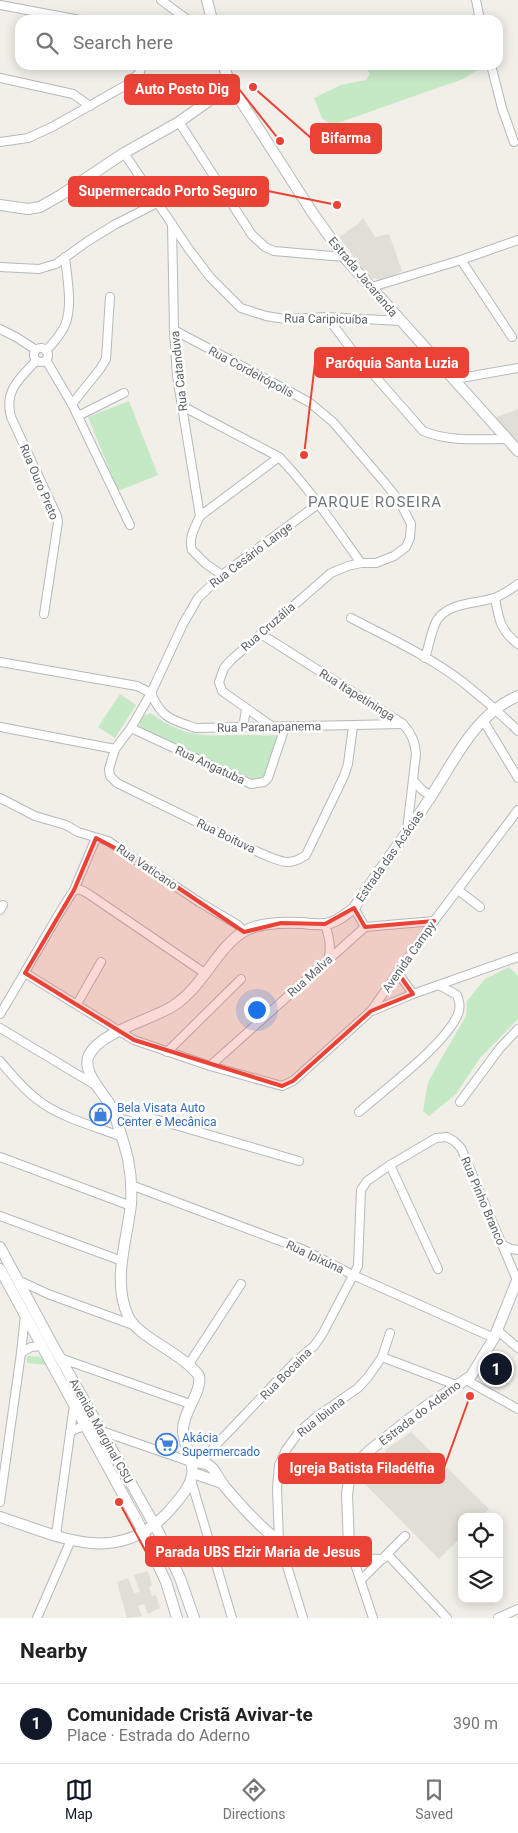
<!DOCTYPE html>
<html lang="en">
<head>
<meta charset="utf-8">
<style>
  body { margin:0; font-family:Roboto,sans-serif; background:#f6f6f6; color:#222 }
  .controls { position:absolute; right:15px; bottom:15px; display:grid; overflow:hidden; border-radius:10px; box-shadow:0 2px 12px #0003 }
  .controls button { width:45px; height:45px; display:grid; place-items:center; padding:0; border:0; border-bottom:1px solid #e0e0e0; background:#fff; color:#222; font:25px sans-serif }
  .you { position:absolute; left:256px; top:1009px; width:18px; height:18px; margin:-12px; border:4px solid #fff; border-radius:50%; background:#1a73e8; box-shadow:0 0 0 8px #1a73e833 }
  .badge { display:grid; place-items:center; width:32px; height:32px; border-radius:50%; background:#111827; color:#fff; font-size:16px; font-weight:700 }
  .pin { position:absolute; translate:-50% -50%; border:2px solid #fff; box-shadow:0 1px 5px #0006 }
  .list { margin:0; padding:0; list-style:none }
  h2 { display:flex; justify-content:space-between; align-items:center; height:65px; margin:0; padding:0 20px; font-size:21px }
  h2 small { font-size:16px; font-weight:400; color:#767676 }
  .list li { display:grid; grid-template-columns:32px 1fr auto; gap:15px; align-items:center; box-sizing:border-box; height:80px; padding:0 20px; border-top:1px solid #e0e0e0 }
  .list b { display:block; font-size:19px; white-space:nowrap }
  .list p { margin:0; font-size:16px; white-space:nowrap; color:#767676 }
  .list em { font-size:16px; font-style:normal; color:#767676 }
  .icon { flex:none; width:28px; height:28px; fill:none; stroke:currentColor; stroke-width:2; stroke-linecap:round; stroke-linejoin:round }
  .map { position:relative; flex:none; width:518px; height:1618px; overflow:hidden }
  .search { position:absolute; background:#fff; box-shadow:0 2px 12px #0003; left:15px; right:15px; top:15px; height:55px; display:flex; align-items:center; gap:12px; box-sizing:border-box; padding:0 18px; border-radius:15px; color:#767676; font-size:19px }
  .sheet { height:145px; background:#fff }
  nav { display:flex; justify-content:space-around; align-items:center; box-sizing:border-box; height:70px; border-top:1px solid #e0e0e0; background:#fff; font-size:14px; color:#767676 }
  nav a { display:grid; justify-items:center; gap:2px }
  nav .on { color:#111827 }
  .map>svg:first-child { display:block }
</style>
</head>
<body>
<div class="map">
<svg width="518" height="1618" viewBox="0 0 518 1618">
  <rect width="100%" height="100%" fill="#f1efe8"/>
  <g fill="#e1ded6">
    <path d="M363,218L375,237L389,234L402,271L390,278L381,280L369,277L339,237L358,224Z"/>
    <path d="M518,409V445L494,418Z"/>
    <path d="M411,1432L489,1509L481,1517H462V1536L439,1559L361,1480L387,1460L385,1450Z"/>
    <path d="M148,1571L152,1585L149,1587L152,1596L156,1595L160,1608L148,1614L144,1604L138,1606L142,1616L127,1618L117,1582L128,1578L134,1593L140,1592L134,1575Z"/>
  </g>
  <g fill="#c5e8c5">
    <path d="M365,65H486L463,79L332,125L322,118L314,98L341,85L366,80L370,74Z"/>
    <path d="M129,401L158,475L118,491L88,417Z"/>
    <path d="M120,694L136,705L115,738L98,727Z"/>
    <path d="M151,713C183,737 201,736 239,735C252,735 265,736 278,735L264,778L258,780L245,776L139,727L141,717Z"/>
    <path d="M509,967L518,976V1019L480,1058L456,1094L429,1116L423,1111L428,1082L466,1016L467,1001L485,979Z"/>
    <path d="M27,1356L43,1357L47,1365L27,1363Z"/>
  </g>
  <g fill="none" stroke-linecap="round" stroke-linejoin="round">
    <defs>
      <g id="street">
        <path d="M161,0L188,20"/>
        <path d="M476,0L480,20"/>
        <path d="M0,5L80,20"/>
        <path d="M491,65L502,108L514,142"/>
        <path d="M0,78L73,94L90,106"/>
        <path d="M179,122L252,235L265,247L274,251L344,257"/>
        <path d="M0,142L28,138L52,127L128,84L140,72L142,65"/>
        <path d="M124,153L188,248L210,277L241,308L266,316L285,319L327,317L401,321"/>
        <path d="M172,224L174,330L177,376L200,516"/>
        <path d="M461,260L512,337"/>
        <path d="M0,267L39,269L56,264L88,241L114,225L157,203"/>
        <path d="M372,287L461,260L518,240"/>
        <path d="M327,317L352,350L423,431C449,442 479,439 507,439"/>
        <path d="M0,329L16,337L36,350"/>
        <path d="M174,330L309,402L333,422L385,483L400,502L411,524L410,538L406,547L394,556L376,563H361L348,566L331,573L231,660L224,668L219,682L222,691L273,727"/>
        <circle cx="41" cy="355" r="7"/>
        <path d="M46,351C53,343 61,335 65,325C73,307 67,277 65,257"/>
        <path d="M46,360L72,404L130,525"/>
        <path d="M36,361C19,379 4,391 11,417L57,516L58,522L44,614"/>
        <path d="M455,379L518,368"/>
        <path d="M72,404L100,369L106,359L110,297"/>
        <path d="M182,406L279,457C310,489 335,527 361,563"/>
        <path d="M78,416L124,393"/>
        <path d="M318,504L222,575L198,598L183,624L151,693L131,728L115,749L109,769L110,776L117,783L260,853C278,860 288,868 306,855L344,776L348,764L353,726"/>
        <path d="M222,575L206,564L192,550C188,538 195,527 200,516L279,457"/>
        <path d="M495,598C499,620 500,630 518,644"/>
        <path d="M351,618C389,638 429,656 464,683C483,698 501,714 518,731"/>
        <path d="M261,634L403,724C411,733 415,741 416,754L407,830"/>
        <path d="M425,658C429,646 431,631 437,620C449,602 476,604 494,598C503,595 511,589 518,584"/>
        <path d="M0,662L137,686L151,693"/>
        <path d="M151,693C161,718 172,720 196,728L403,724"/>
        <path d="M483,720L518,778"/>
        <path d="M0,727L115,749"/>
        <path d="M131,728L251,784L264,782L268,778L285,727"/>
        <path d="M243,728L246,709"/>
        <path d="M413,780L422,790L431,796"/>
        <path d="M0,798L35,816L66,825L78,832L108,841L199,902L238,925L244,932"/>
        <path d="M74,890L96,838"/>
        <path d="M458,890L480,907"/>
        <path d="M354,908L365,927L434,921"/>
        <path d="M0,910L3,905"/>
        <path d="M325,924C329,937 332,947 328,961"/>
        <path d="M25,973L134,1040L210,1066L282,1086L293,1081L371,1011L434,921L518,810"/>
        <path d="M398,973L413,994"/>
        <path d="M77,1004L101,962"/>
        <path d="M372,1011L413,994L518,957"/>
        <path d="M0,1014C25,974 47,932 72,893C78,886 83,891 90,895L206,974"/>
        <path d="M0,1028L95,1085"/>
        <path d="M167,1052L241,979"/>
        <path d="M0,1061C12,1075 23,1089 38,1100C57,1116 96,1127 120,1136"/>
        <path d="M210,1066L365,927"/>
        <path d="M460,1102L500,1048L518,1029"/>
        <path d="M110,1106L299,1161"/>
        <path d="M359,1112C385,1089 446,1044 458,1014C461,1007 459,1001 457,995L439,985"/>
        <path d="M0,1157L131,1206"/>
        <path d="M390,1165L438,1269"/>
        <path d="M131,1185L304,1250L353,1275L494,1338"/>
        <path d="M0,1216L122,1261"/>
        <path d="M501,1244L511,1249L518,1250"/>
        <path d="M18,1280L48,1294L133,1325"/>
        <path d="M497,1330L518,1348"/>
        <path d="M21,1353L31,1347L41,1346"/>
        <path d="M382,1357L456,1385"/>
        <path d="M60,1358L190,1404"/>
        <path d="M189,1364L241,1284"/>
        <path d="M466,1380L518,1409"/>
        <path d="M70,1432L78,1428L87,1426L191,1462"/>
        <path d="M203,1462L214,1447L296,1361L314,1346L323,1333L358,1266L361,1190L367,1181L390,1165L436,1138L447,1137L454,1141L461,1148L517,1280"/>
        <path d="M191,1480L232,1618"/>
        <path d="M0,1502L21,1353L25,1315"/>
        <path d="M56,1535L74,1405"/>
        <path d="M349,1546L373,1618"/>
        <path d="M388,1555L447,1618"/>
        <path d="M353,1558L383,1559"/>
        <path d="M361,1580L405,1536"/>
        <path d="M37,1618L71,1540"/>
        <path d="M303,1618L279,1540L277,1489L279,1465L286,1450L299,1432L316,1417L358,1388L368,1377L382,1357L390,1333"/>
        <path d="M498,1618L518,1609"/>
      </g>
      <g id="secondary">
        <path d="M207,0L212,20"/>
        <path d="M223,65L231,85L237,95L312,212L344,257L518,451"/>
        <path d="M0,205L28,209L40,207L61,195L124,153L179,122L231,85"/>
        <path d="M0,1247L50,1340L158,1531L180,1578L194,1618"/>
        <path d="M0,1269L139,1524L166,1582L177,1618"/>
        <path d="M191,1462C218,1463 211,1470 225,1487C245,1510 282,1555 315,1555C327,1555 338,1550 349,1546L347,1494L349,1481L354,1466L370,1450L425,1407L471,1376L494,1338L518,1278"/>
        <path d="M193,1473L222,1483"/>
        <path d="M0,1517C62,1537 117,1568 170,1510C178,1500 190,1488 192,1475C195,1460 183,1445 183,1430C183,1411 202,1393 199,1376C183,1353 138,1338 128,1316C112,1280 127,1241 131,1204C132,1189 131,1174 128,1159C125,1146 116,1117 110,1105C103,1092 81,1071 89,1055C100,1032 151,1020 173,1006C203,987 216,949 243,932C259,922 283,922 302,923C309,924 317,925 325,924C336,923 346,914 354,908C378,872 404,837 428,801C453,764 473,715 518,696"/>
      </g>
    </defs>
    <use href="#street" stroke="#b5b8bc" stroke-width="10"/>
    <use href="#secondary" stroke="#b6babf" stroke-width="12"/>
    <use href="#street" stroke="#fff" stroke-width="8"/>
    <use href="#secondary" stroke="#fff" stroke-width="10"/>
  </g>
  <path fill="#ea4335" fill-opacity="0.2" stroke="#ea4335" stroke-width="4" stroke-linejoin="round" d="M96,838L134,858L244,932L281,923L325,924L354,908L365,927L434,921L398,973L413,994L371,1011L293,1081L282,1086L134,1040L25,973L74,890Z"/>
  <defs>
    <symbol id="shop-ring" viewBox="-11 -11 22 22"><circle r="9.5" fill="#fff" stroke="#3f7fe0" stroke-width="1.5"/><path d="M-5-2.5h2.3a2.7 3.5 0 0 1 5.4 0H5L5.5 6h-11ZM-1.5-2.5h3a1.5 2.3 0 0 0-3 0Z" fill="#3f7fe0"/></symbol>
    <symbol id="supermarket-ring" viewBox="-11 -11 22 22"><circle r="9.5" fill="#fff" stroke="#3f7fe0" stroke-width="1.5"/><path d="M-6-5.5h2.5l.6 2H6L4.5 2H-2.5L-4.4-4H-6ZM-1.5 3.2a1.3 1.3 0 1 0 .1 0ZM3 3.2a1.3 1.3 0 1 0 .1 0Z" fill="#3f7fe0"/></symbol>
  </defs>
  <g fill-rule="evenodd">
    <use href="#shop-ring" x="88" y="1102" width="25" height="25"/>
    <use href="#supermarket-ring" x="154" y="1432" width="25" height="25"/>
  </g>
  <g text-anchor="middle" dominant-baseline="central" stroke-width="5" stroke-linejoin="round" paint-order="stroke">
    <g font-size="12" fill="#5f6368" stroke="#fff">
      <text transform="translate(363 277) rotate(50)">Estrada Jacaranda</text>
      <text transform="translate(326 319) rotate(1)">Rua Caripicuíba</text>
      <text transform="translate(179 371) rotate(-96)">Rua Catanduva</text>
      <text transform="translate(251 372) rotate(28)">Rua Cordeirópolis</text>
      <text transform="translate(39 482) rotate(67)">Rua Ouro Preto</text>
      <text transform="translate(251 555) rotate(-37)">Rua Cesário Lange</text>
      <text transform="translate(268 627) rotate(-41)">Rua Cruzália</text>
      <text transform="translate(357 695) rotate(32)">Rua Itapetininga</text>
      <text transform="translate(269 727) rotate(-1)">Rua Paranapanema</text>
      <text transform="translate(210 765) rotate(25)">Rua Angatuba</text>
      <text transform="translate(226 836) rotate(26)">Rua Boituva</text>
      <text transform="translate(390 856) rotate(-55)">Estrada das Acácias</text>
      <text transform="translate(147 867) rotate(34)">Rua Vaticano</text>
      <text transform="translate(409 957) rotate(-55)">Avenida Campy</text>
      <text transform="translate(310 976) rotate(-42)">Rua Malva</text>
      <text transform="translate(483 1201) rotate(67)">Rua Pinho Branco</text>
      <text transform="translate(315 1257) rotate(25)">Rua Ipixúna</text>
      <text transform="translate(286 1374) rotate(-45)">Rua Bocaina</text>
      <text transform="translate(420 1413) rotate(-37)">Estrada do Aderno</text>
      <text transform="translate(321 1417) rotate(-38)">Rua Ibiuna</text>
      <text transform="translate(101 1431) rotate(61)">Avenida Marginal CSU</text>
    </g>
    <g font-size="12" fill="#366cbe" stroke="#fff" text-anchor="start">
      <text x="117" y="1108">Bela Visata Auto<tspan x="117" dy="14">Center e Mecânica</tspan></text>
      <text x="182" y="1438">Akácia<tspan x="182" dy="14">Supermercado</tspan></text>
    </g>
    <g font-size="15" letter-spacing="1" fill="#70757a" stroke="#fff">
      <text x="375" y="502">PARQUE ROSEIRA</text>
    </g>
  </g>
  <path fill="none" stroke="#ea4335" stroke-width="2" d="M280 141L239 89M253 87L311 138M337 205L268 191M304 455L315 363M470 1396L444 1468M119 1502L146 1552"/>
  <g fill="#ea4335" stroke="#fff" stroke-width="2">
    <circle cx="280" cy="141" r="5"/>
    <circle cx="253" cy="87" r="5"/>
    <circle cx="337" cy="205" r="5"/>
    <circle cx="304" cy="455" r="5"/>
    <circle cx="470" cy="1396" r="5"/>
    <circle cx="119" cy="1502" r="5"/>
  </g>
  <g fill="#ea4335" stroke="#ea4335" stroke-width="2">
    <rect x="125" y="75" width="114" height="29" rx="5"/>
    <rect x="311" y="124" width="70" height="29" rx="5"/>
    <rect x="69" y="177" width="199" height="29" rx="5"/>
    <rect x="315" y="348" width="153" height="29" rx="5"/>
    <rect x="279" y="1454" width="165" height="29" rx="5"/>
    <rect x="146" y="1537" width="225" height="29" rx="5"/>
  </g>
  <g font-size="14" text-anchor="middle" font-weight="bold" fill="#fff">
    <text x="182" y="94">Auto Posto Dig</text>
    <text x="346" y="143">Bifarma</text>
    <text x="168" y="196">Supermercado Porto Seguro</text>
    <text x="392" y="368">Paróquia Santa Luzia</text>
    <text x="362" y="1473">Igreja Batista Filadélfia</text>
    <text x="258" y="1557">Parada UBS Elzir Maria de Jesus</text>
  </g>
</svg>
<div class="controls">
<button><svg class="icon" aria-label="locate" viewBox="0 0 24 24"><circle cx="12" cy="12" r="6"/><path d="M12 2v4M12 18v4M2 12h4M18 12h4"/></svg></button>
<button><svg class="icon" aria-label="layers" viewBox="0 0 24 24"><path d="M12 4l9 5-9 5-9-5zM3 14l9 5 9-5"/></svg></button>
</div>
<div class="you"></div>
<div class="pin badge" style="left:496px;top:1369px">1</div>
<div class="search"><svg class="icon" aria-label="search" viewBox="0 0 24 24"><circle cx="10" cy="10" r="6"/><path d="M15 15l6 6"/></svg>Search here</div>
</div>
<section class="sheet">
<h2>Nearby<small></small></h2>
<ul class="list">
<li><span class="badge">1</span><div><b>Comunidade Cristã Avivar-te</b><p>Place · Estrada do Aderno</p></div><em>390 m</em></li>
</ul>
</section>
<nav>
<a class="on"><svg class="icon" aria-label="map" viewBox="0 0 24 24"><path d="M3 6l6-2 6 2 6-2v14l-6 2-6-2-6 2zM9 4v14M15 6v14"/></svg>Map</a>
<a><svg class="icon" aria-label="directions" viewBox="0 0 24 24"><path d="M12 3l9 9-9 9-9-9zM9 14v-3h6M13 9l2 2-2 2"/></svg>Directions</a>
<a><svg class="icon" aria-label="saved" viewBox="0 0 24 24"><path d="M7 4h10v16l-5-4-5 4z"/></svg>Saved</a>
</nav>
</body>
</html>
